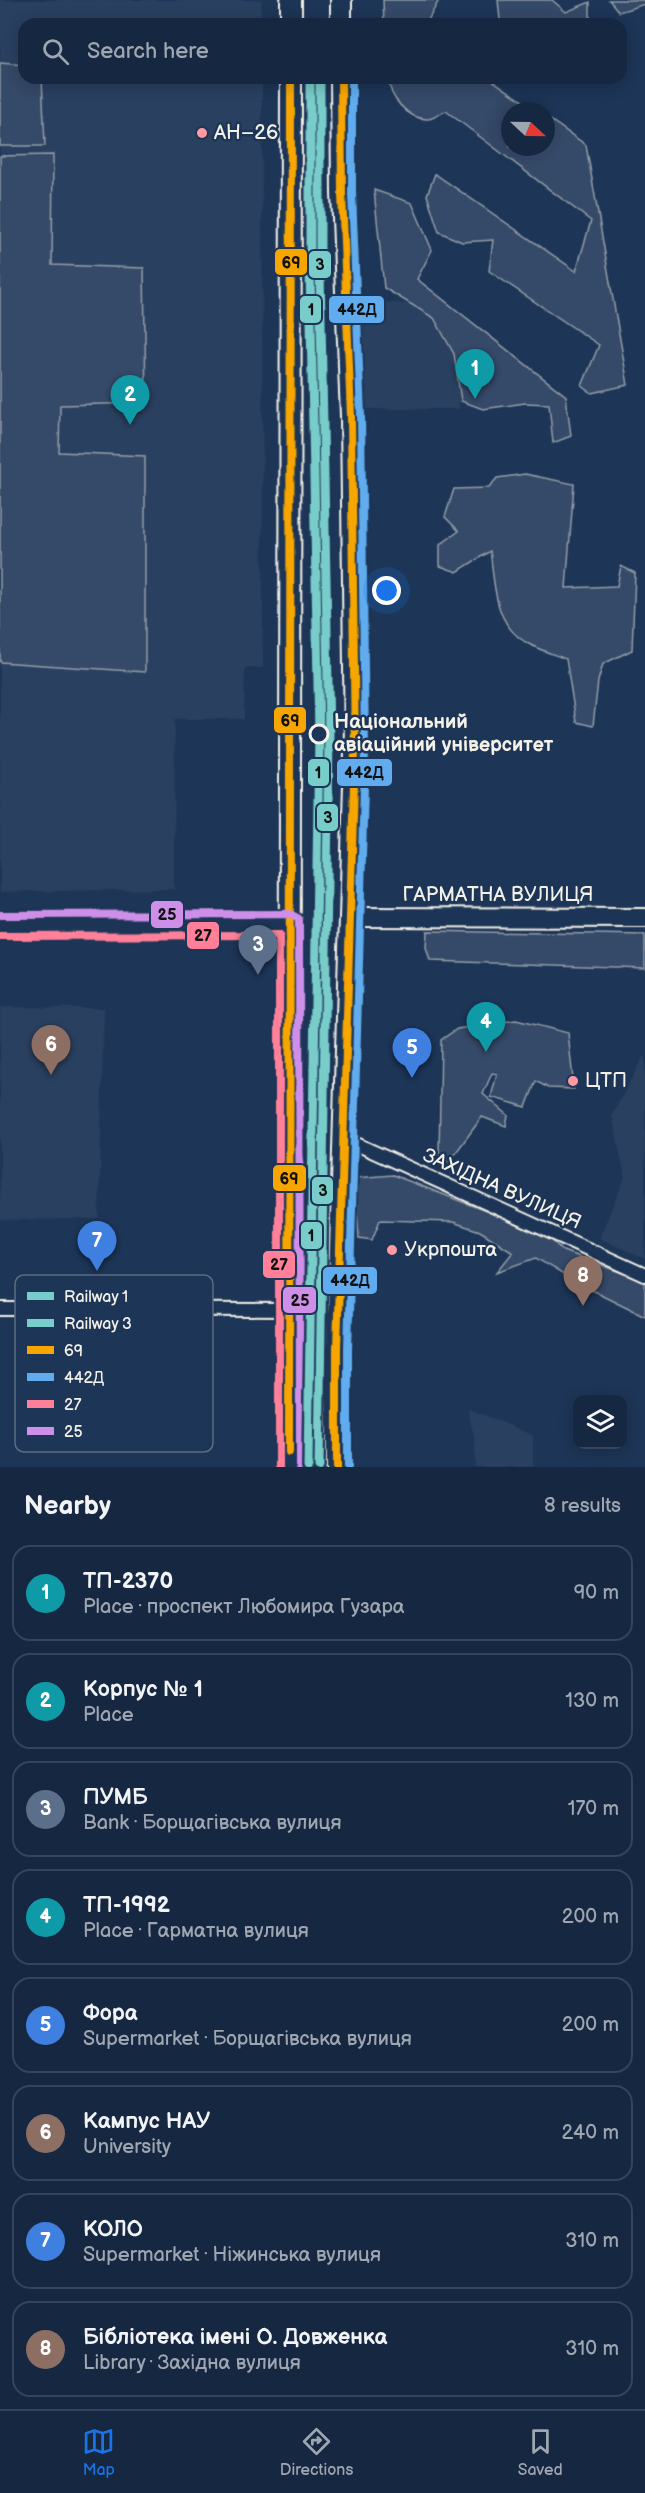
<!DOCTYPE html>
<html lang="en">
<head>
<meta charset="utf-8">
<style>
  body { margin:0; font-family:"Balsamiq Sans",sans-serif; background:#23344c; color:#f1f3f6 }
  .controls { position:absolute; right:18px; bottom:18px; display:grid; overflow:hidden; border-radius:12px; box-shadow:0 3px 15px #0003 }
  .controls button { width:54px; height:54px; display:grid; place-items:center; padding:0; border:0; border-bottom:2px solid #35445a; background:#162841; color:#f1f3f6; font:30px sans-serif }
  .compass { position:absolute; left:501px; top:102px; width:54px; height:54px; border-radius:50%; background:#162841; box-shadow:0 3px 15px #0003; rotate:112deg }
  .you { position:absolute; left:387px; top:591px; width:21px; height:21px; margin:-15px; border:4px solid #fff; border-radius:50%; background:#1a73e8; box-shadow:0 0 0 9px #1a73e833 }
  .badge { display:grid; place-items:center; width:39px; height:39px; border-radius:50%; background:#1a73e8; color:#fff; font-size:20px; font-weight:700 }
  .pin { position:absolute; translate:-50% -50px; filter:drop-shadow(0 2px 3px #0008) }
  .pin::after { content:''; position:absolute; top:32px; width:21px; height:18px; background:inherit; clip-path:polygon(0 0,100% 0,50% 100%) }
  .list { margin:0; padding:0; list-style:none }
  h2 { display:flex; justify-content:space-between; align-items:center; height:78px; margin:0; padding:0 24px; font-size:26px }
  h2 small { font-size:20px; font-weight:400; color:#9ea6b1 }
  .list li { display:grid; grid-template-columns:39px 1fr auto; gap:18px; align-items:center; box-sizing:border-box; height:96px; margin:0 12px 12px; padding:0 12px; border:2px solid #35445a; border-radius:18px }
  .list b { display:block; font-size:22px; white-space:nowrap }
  .list p { margin:0; font-size:20px; white-space:nowrap; color:#9ea6b1 }
  .list em { font-size:20px; font-style:normal; color:#9ea6b1 }
  .icon { flex:none; width:33px; height:33px; fill:none; stroke:currentColor; stroke-width:2; stroke-linecap:round; stroke-linejoin:round }
  .map { position:relative; flex:none; width:645px; height:1467px; overflow:hidden }
  .search { position:absolute; background:#162841; box-shadow:0 3px 15px #0003; left:18px; right:18px; top:18px; height:66px; display:flex; align-items:center; gap:15px; box-sizing:border-box; padding:0 21px; border-radius:18px; color:#9ea6b1; font-size:22px }
  .sheet { height:942px; background:#162841 }
  nav { display:flex; justify-content:space-around; align-items:center; box-sizing:border-box; height:84px; border-top:2px solid #35445a; background:#162841; font-size:16px; color:#9ea6b1 }
  nav a { display:grid; justify-items:center; gap:3px }
  nav .on { color:#1a73e8 }
  .map>svg:first-child { display:block }
</style>
</head>
<body>
<div class="map">
<svg width="645" height="1467" viewBox="0 0 645 1467">
  <rect width="100%" height="100%" fill="#1d3557"/>
  <filter id="ink" filterUnits="userSpaceOnUse"><feTurbulence type="fractalNoise" baseFrequency=".0167" numOctaves="2"/><feDisplacementMap in="SourceGraphic" scale="12" xChannelSelector="R" yChannelSelector="G"/><feConvolveMatrix kernelMatrix="1 2 1 2 8 2 1 2 1" color-interpolation-filters="sRGB"/></filter>
  <g filter="url(#ink)">
    <g fill="#2a4060">
      <path d="M0,0H261V24H24V78H262L263,668H245L244,719H175L174,889L0,892Z"/>
      <path d="M361,302L428,304L459,319V409H364Z"/>
      <path d="M0,1007L104,1008L99,1219L0,1220Z"/>
      <path d="M645,1054V1259L599,1238L625,1177L612,1115Z"/>
      <path d="M467,1408L533,1435V1467H475V1440Z"/>
    </g>
    <g fill="#354a67" stroke="#949ea8" stroke-width="1.5">
      <path d="M383,0H439L426,24H384Z"/>
      <path d="M498,0H552L566,12L590,2V24H505L500,20Z"/>
      <path d="M609,0H645V4L619,12Z"/>
      <path d="M0,63L24,65V78H42L45,146H0Z"/>
      <path d="M389,78H489L537,111H510V147H546V117L586,145L628,385L592,393L582,386L599,345L489,271L493,240L462,242L439,232L427,195L435,174L576,271L591,221L446,111C441,113 433,119 428,119C408,120 388,96 389,78Z"/>
      <path d="M53,155L52,265L144,268L146,403L60,405L59,452L145,456V672L0,662V156Z"/>
      <path d="M374,190L412,203L432,250L417,279L566,396L571,436L553,443L549,404L525,403L483,409L461,401L454,354L434,318L384,288Z"/>
      <path d="M525,474L574,484L566,588L617,586L621,566L635,573L632,650L603,664L598,681L593,726L576,722L566,659C553,654 539,650 527,643C493,624 495,584 490,551L457,572L440,566V545L459,531L445,517L454,489L489,488L497,478Z"/>
      <path d="M427,931L645,935V968L430,961L426,948Z"/>
      <path d="M516,1020L568,1033L574,1089L548,1088L536,1081L526,1107L491,1097L497,1074L492,1073L483,1094L508,1115L506,1126L482,1117L449,1162L439,1155L441,1040L457,1029Z"/>
      <path d="M393,1175L545,1234L563,1251L645,1281V1316L572,1280L536,1258L497,1272L513,1252L480,1231L453,1222L380,1220L372,1240L359,1238L355,1178Z"/>
    </g>
    <g fill="none" stroke-linecap="round" stroke-linejoin="round">
      <defs>
        <g id="street">
          <path d="M343,1138L645,1275"/>
          <path d="M0,1309L289,1310"/>
        </g>
        <g id="secondary">
          <path d="M352,917L645,918"/>
          <path d="M0,926L290,924"/>
        </g>
        <g id="primary">
          <path d="M341,0V24"/>
          <path d="M291,24V0"/>
          <path d="M289,1467L291,78"/>
          <path d="M337,1467V1349L355,751L351,416L342,193L341,78"/>
        </g>
      </defs>
      <use href="#street" stroke="#f4f1e8" stroke-width="16"/>
      <use href="#secondary" stroke="#f4f1e8" stroke-width="22"/>
      <use href="#primary" stroke="#f4f1e8" stroke-width="24"/>
      <use href="#street" stroke="#1d3557" stroke-width="12"/>
      <use href="#secondary" stroke="#1d3557" stroke-width="18"/>
      <use href="#primary" stroke="#1d3557" stroke-width="20"/>
      <defs>
        <g id="bus-1">
          <path d="M289,1452L291,78"/>
          <path d="M337,1467V1349L355,751L351,416L342,193L341,78"/>
        </g>
        <path id="bus-2" d="M348,1467V1349L365,751L361,416L352,193V78"/>
        <path id="bus-3" d="M0,936L279,935V1467"/>
        <path id="bus-4" d="M0,915L290,914L299,919L300,1467"/>
      </defs>
      <use href="#bus-1" stroke="#1d3557" stroke-width="12"/>
      <use href="#bus-2" stroke="#1d3557" stroke-width="12"/>
      <use href="#bus-3" stroke="#1d3557" stroke-width="12"/>
      <use href="#bus-4" stroke="#1d3557" stroke-width="12"/>
      <use href="#bus-1" stroke="#f7a600" stroke-width="8"/>
      <use href="#bus-2" stroke="#60acee" stroke-width="8"/>
      <use href="#bus-3" stroke="#ff8098" stroke-width="8"/>
      <use href="#bus-4" stroke="#ce8fe9" stroke-width="8"/>
      <defs>
        <path id="rail-1" d="M308,1467L319,735L310,270V78"/>
        <path id="rail-2" d="M319,1467L329,735L320,270V78"/>
      </defs>
      <use href="#rail-1" stroke="#1d3557" stroke-width="14"/>
      <use href="#rail-2" stroke="#1d3557" stroke-width="14"/>
      <use href="#rail-1" stroke="#78ccc9" stroke-width="9"/>
      <use href="#rail-2" stroke="#78ccc9" stroke-width="9"/>
    </g>
  </g>
  <g fill="#ff9aa2" stroke="#1d3557" stroke-width="2">
    <circle cx="202" cy="133" r="6"/>
    <circle cx="573" cy="1081" r="6"/>
    <circle cx="392" cy="1250" r="6"/>
  </g>
  <circle fill="#1d3557" stroke="#f4f1e8" stroke-width="3" cx="319" cy="734" r="9"/>
  <g text-anchor="middle" dominant-baseline="central" stroke-width="5" stroke-linejoin="round" paint-order="stroke">
    <g font-size="20" fill="#f4f1e8" stroke="#1d3557" text-anchor="start">
      <text x="214" y="133">АН–26</text>
      <text x="585" y="1081">ЦТП</text>
      <text x="404" y="1250">Укрпошта</text>
    </g>
    <g font-size="20" font-weight="bold" fill="#f4f1e8" stroke="#1d3557" text-anchor="start">
      <text x="334" y="722">Національний<tspan x="334" dy="23">авіаційний університет</tspan></text>
    </g>
    <g font-size="20" fill="#f4f1e8" stroke="#1d3557">
      <text x="498" y="895">ГАРМАТНА ВУЛИЦЯ</text>
      <text transform="translate(502 1189) rotate(24)">ЗАХІДНА ВУЛИЦЯ</text>
    </g>
  </g>
  <rect x="15" y="1275" width="198" height="177" rx="9" fill="#1d3557" stroke="#5e6d82" stroke-width="1.5"/>
  <rect x="27" y="1292" width="27" height="8" fill="#78ccc9"/>
  <rect x="27" y="1319" width="27" height="8" fill="#78ccc9"/>
  <rect x="27" y="1346" width="27" height="8" fill="#f7a600"/>
  <rect x="27" y="1373" width="27" height="8" fill="#60acee"/>
  <rect x="27" y="1400" width="27" height="8" fill="#ff8098"/>
  <rect x="27" y="1427" width="27" height="8" fill="#ce8fe9"/>
  <g font-size="16" fill="#f4f1e8">
    <text x="64" y="1302">Railway 1</text>
    <text x="64" y="1329">Railway 3</text>
    <text x="64" y="1356">69</text>
    <text x="64" y="1383">442Д</text>
    <text x="64" y="1410">27</text>
    <text x="64" y="1437">25</text>
  </g>
  <g stroke="#1d3557" stroke-width="2">
    <rect x="274" y="248" width="34" height="28" rx="6" fill="#f7a600"/>
    <rect x="308" y="250" width="24" height="29" rx="6" fill="#78ccc9"/>
    <rect x="328" y="295" width="57" height="29" rx="6" fill="#60acee"/>
    <rect x="299" y="295" width="23" height="29" rx="6" fill="#78ccc9"/>
    <rect x="273" y="706" width="34" height="28" rx="6" fill="#f7a600"/>
    <rect x="307" y="758" width="23" height="29" rx="6" fill="#78ccc9"/>
    <rect x="336" y="758" width="57" height="29" rx="6" fill="#60acee"/>
    <rect x="316" y="803" width="23" height="29" rx="6" fill="#78ccc9"/>
    <rect x="150" y="900" width="34" height="29" rx="6" fill="#ce8fe9"/>
    <rect x="186" y="921" width="34" height="29" rx="6" fill="#ff8098"/>
    <rect x="272" y="1164" width="35" height="28" rx="6" fill="#f7a600"/>
    <rect x="311" y="1176" width="23" height="29" rx="6" fill="#78ccc9"/>
    <rect x="300" y="1221" width="23" height="29" rx="6" fill="#78ccc9"/>
    <rect x="262" y="1250" width="34" height="29" rx="6" fill="#ff8098"/>
    <rect x="322" y="1266" width="56" height="29" rx="6" fill="#60acee"/>
    <rect x="282" y="1286" width="35" height="28" rx="6" fill="#ce8fe9"/>
  </g>
  <g font-size="16" text-anchor="middle" font-weight="bold" fill="#111">
    <text x="291" y="268">69</text>
    <text x="320" y="270">3</text>
    <text x="357" y="315">442Д</text>
    <text x="311" y="315">1</text>
    <text x="290" y="726">69</text>
    <text x="318" y="778">1</text>
    <text x="364" y="778">442Д</text>
    <text x="328" y="823">3</text>
    <text x="167" y="920">25</text>
    <text x="203" y="941">27</text>
    <text x="289" y="1184">69</text>
    <text x="323" y="1196">3</text>
    <text x="311" y="1241">1</text>
    <text x="279" y="1270">27</text>
    <text x="350" y="1286">442Д</text>
    <text x="300" y="1306">25</text>
  </g>
</svg>
<div class="controls">
<button><svg class="icon" aria-label="layers" viewBox="0 0 24 24"><path d="M12 4l9 5-9 5-9-5zM3 14l9 5 9-5"/></svg></button>
</div>
<svg class="compass" viewBox="-18 -18 36 36"><path d="M0-13l5 13h-10z" fill="#e53935"/><path d="M0 13l5-13h-10z" fill="#9ea6b1"/></svg>
<div class="you"></div>
<div class="pin badge" style="left:475px;top:399px;background:#0f9aa8">1</div>
<div class="pin badge" style="left:130px;top:425px;background:#0f9aa8">2</div>
<div class="pin badge" style="left:258px;top:975px;background:#5c6f8a">3</div>
<div class="pin badge" style="left:486px;top:1052px;background:#0f9aa8">4</div>
<div class="pin badge" style="left:412px;top:1078px;background:#3f7fe0">5</div>
<div class="pin badge" style="left:51px;top:1075px;background:#8d6e63">6</div>
<div class="pin badge" style="left:97px;top:1271px;background:#3f7fe0">7</div>
<div class="pin badge" style="left:583px;top:1306px;background:#8d6e63">8</div>
<div class="search"><svg class="icon" aria-label="search" viewBox="0 0 24 24"><circle cx="10" cy="10" r="6"/><path d="M15 15l6 6"/></svg>Search here</div>
</div>
<section class="sheet">
<h2>Nearby<small>8 results</small></h2>
<ul class="list">
<li><span class="badge" style="background:#0f9aa8">1</span><div><b>ТП-2370</b><p>Place · проспект Любомира Гузара</p></div><em>90 m</em></li>
<li><span class="badge" style="background:#0f9aa8">2</span><div><b>Корпус № 1</b><p>Place</p></div><em>130 m</em></li>
<li><span class="badge" style="background:#5c6f8a">3</span><div><b>ПУМБ</b><p>Bank · Борщагівська вулиця</p></div><em>170 m</em></li>
<li><span class="badge" style="background:#0f9aa8">4</span><div><b>ТП-1992</b><p>Place · Гарматна вулиця</p></div><em>200 m</em></li>
<li><span class="badge" style="background:#3f7fe0">5</span><div><b>Фора</b><p>Supermarket · Борщагівська вулиця</p></div><em>200 m</em></li>
<li><span class="badge" style="background:#8d6e63">6</span><div><b>Кампус НАУ</b><p>University</p></div><em>240 m</em></li>
<li><span class="badge" style="background:#3f7fe0">7</span><div><b>КОЛО</b><p>Supermarket · Ніжинська вулиця</p></div><em>310 m</em></li>
<li><span class="badge" style="background:#8d6e63">8</span><div><b>Бібліотека імені О. Довженка</b><p>Library · Західна вулиця</p></div><em>310 m</em></li>
</ul>
</section>
<nav>
<a class="on"><svg class="icon" aria-label="map" viewBox="0 0 24 24"><path d="M3 6l6-2 6 2 6-2v14l-6 2-6-2-6 2zM9 4v14M15 6v14"/></svg>Map</a>
<a><svg class="icon" aria-label="directions" viewBox="0 0 24 24"><path d="M12 3l9 9-9 9-9-9zM9 14v-3h6M13 9l2 2-2 2"/></svg>Directions</a>
<a><svg class="icon" aria-label="saved" viewBox="0 0 24 24"><path d="M7 4h10v16l-5-4-5 4z"/></svg>Saved</a>
</nav>
</body>
</html>
